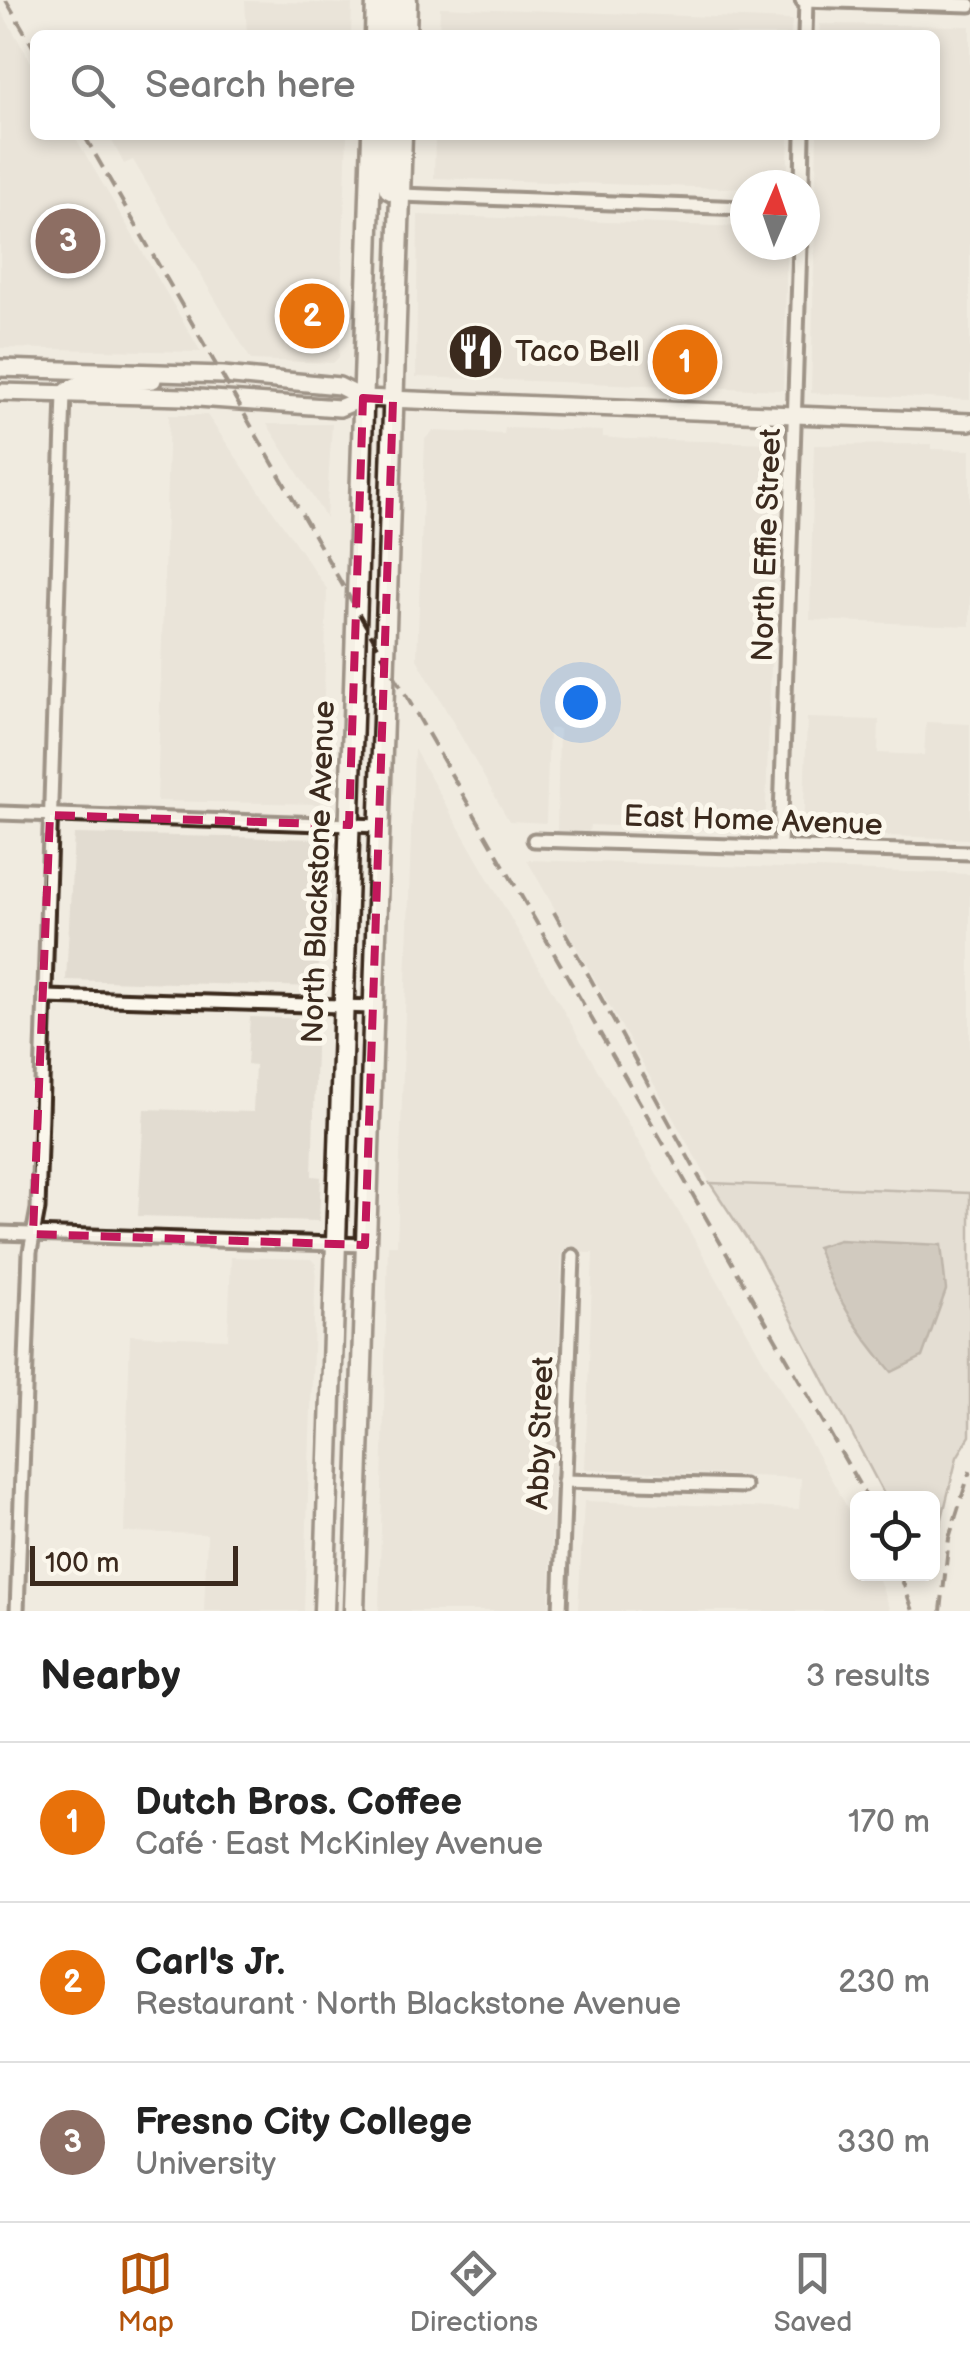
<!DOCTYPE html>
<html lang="en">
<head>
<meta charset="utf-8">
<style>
  body { margin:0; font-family:"Balsamiq Sans",sans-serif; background:#f2f2f2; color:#222 }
  .controls { position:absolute; right:30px; bottom:30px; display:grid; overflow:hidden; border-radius:15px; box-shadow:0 5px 15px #0003 }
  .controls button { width:90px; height:90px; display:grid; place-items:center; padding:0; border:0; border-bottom:2px solid #e0e0e0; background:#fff; color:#222; font:50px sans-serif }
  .compass { position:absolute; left:730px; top:170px; width:90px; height:90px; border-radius:50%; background:#fff; box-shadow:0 5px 15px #0003; rotate:2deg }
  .scale { position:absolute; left:30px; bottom:25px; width:208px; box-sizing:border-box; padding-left:10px; border:5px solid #3b2a1e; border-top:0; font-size:28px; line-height:35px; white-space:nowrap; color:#3b2a1e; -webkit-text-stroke:8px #fbf7ec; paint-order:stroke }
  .you { position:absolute; left:580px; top:702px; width:35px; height:35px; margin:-25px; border:8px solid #fff; border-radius:50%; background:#1a73e8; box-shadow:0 0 0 15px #1a73e833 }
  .badge { display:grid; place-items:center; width:65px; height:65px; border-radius:50%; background:#b45309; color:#fff; font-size:32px; font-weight:700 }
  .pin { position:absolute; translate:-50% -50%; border:5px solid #fff; box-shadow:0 2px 10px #0006 }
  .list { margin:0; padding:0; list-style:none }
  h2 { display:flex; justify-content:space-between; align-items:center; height:130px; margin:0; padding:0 40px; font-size:42px }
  h2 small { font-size:32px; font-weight:400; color:#767676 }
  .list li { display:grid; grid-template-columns:65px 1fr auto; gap:30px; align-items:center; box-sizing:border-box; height:160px; padding:0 40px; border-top:2px solid #e0e0e0 }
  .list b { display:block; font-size:38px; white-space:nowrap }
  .list p { margin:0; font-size:32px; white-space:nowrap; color:#767676 }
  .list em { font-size:32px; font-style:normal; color:#767676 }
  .icon { flex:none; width:55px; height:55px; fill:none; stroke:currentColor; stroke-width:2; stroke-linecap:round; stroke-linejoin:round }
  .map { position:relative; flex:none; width:970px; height:1611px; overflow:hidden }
  .search { position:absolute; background:#fff; box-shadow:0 5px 15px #0003; left:30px; right:30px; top:30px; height:110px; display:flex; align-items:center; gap:25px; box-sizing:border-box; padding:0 35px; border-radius:15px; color:#767676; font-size:38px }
  .sheet { height:610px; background:#fff }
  nav { display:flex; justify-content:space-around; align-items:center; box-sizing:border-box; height:140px; border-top:2px solid #e0e0e0; background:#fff; font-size:28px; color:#767676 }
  nav a { display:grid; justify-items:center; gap:5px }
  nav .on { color:#b45309 }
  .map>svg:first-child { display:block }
</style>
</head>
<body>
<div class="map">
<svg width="970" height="1611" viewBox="0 0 970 1611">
  <rect width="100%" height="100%" fill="#f0ebe0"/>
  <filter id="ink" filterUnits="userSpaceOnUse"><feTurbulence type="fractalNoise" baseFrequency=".01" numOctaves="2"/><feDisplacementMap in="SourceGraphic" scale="20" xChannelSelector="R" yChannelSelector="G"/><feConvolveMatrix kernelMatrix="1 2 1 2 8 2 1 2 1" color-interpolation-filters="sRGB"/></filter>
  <g filter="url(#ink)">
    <g fill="#e2dcd1">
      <path d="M245,1L352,4L351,35H247Z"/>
      <path d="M440,7L792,20L791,35H439Z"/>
      <path d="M0,9L35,69V135H74L201,352L0,348Z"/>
      <path d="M820,24L970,26V400L811,393L817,135H935V35H819Z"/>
      <path d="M109,135H347L339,357L333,363L251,360L133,160L124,164Z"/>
      <path d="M435,135H789L787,185L723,188L434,178Z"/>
      <path d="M418,215L745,227V245H787L783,390L416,377Z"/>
      <path d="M169,415H207L327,589L321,804L157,801Z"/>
      <path d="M267,424H332L326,518Z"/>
      <path d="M505,428L603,431V437L626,439L779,443L765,832L590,825L589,832L557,831L559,729H549L546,823L509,821L417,659L425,439L433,431L504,434Z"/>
      <path d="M931,444V449L970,450V626L810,620L814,445Z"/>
      <path d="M807,718L879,720L878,753L924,755L926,722L970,724V839L803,833Z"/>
      <path d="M414,749L841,1496L857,1528L858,1574H877L890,1611H578L584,1501L799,1509L801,1478L585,1469L593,1253L562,1252L549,1611H379L388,1245H397Z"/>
      <path d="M74,834L324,839L318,987L66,980Z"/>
      <path d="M527,860L970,874V1193L710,1183Z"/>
      <path d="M250,1017L317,1019L312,1176L321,1177L319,1221L138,1216L144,1109L253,1112L255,1065L247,1064Z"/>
      <path d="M231,1257L311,1259L316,1264L304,1611H204L207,1534L124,1532L130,1335L228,1339Z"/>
    </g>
    <path fill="#d5cec3" stroke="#887c70" stroke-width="2.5" d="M710,1183L970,1193V1436L957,1457L933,1555L932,1498H886L759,1257Z"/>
    <path fill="#aca397" stroke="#7f7367" stroke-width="2.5" d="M839,1240L941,1245L946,1290L922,1357L892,1372C860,1334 833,1295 817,1247Z"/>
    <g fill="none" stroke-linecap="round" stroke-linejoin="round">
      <defs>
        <g id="street">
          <path d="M802,0L970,5"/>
          <path d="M805,35L806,0"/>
          <path d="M802,185L803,135"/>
          <path d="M401,195L745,208"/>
          <path d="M0,813L380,826"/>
          <path d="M534,840L970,853"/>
          <path d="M780,847L800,245"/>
          <path d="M45,997L373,1007"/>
          <path d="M0,1233L365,1245"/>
          <path d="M564,1481L744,1486"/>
          <path d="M17,1611L30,1252L38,1209L64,394"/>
          <path d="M560,1611L573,1256"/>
        </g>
        <g id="secondary">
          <path d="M0,368L223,375L339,386L363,398L970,422"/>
          <path d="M0,392L184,397L339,408L363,398"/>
          <path d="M65,393C84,373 126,386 153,380"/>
        </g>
        <g id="primary">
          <path d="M390,0L391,35"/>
          <path d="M375,35L376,0"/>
          <path d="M406,35L407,0"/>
          <path d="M385,135V178L389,189L401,195"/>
          <path d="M324,1611L372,135"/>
          <path d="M354,1611L402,135"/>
        </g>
      </defs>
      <use href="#street" stroke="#3b2a1e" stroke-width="19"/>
      <use href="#secondary" stroke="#3b2a1e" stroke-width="22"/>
      <use href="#primary" stroke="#3b2a1e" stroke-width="25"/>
      <use href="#street" stroke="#fbf7ec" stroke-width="11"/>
      <use href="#secondary" stroke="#fbf7ec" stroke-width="15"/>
      <use href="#primary" stroke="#fbf7ec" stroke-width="18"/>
      <g stroke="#3b2a1e" stroke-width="4" stroke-dasharray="15 8" stroke-linecap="butt">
        <path d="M6,0L35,50"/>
        <path d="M84,135L867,1498"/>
        <path d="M554,912L704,1186"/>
        <path d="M900,1574L913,1611"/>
        <path d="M941,1611L949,1538L970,1471"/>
      </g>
    </g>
  </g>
  <path d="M0 0H970V1611H0ZM363,398L393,400L365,1245L33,1234L50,815L349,825Z" fill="#f0ebe0" fill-opacity=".55" fill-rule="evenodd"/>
  <path fill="none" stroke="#c2185b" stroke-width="8" stroke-dasharray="20 12" stroke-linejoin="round" d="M363,398L393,400L365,1245L33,1234L50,815L349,825Z"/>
  <defs>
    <symbol id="restaurant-disc" viewBox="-11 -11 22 22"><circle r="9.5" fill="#3b2a1e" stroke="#fbf7ec"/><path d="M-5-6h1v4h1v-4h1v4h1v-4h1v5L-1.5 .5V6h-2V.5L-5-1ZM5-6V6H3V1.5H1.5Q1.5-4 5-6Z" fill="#fff"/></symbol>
  </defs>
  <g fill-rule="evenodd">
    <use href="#restaurant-disc" x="444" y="320" width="63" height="63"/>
  </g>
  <g text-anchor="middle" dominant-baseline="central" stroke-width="10" stroke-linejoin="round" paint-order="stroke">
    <g font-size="30" fill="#3b2a1e" stroke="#fbf7ec" text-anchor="start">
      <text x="515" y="352">Taco Bell</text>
    </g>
    <g font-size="30" fill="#3b2a1e" stroke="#fbf7ec">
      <text transform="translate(767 545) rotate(-88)">North Effie Street</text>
      <text transform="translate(753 821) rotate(2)">East Home Avenue</text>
      <text transform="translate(319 872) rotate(-88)">North Blackstone Avenue</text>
      <text transform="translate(541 1433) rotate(-88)">Abby Street</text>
    </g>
  </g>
</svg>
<div class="controls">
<button><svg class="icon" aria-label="locate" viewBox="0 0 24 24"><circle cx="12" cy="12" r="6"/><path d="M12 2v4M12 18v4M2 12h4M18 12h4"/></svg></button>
</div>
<svg class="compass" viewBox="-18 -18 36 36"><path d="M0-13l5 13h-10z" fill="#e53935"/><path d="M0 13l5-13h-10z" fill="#767676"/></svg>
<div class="scale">100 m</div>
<div class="you"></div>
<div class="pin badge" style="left:685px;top:362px;background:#e8710a">1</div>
<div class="pin badge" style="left:312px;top:316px;background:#e8710a">2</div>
<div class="pin badge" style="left:68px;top:241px;background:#8d6e63">3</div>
<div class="search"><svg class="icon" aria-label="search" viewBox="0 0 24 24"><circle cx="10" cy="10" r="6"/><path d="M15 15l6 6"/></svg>Search here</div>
</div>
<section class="sheet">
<h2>Nearby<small>3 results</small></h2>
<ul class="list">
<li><span class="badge" style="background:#e8710a">1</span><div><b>Dutch Bros. Coffee</b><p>Café · East McKinley Avenue</p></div><em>170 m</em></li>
<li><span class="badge" style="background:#e8710a">2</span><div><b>Carl's Jr.</b><p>Restaurant · North Blackstone Avenue</p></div><em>230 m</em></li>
<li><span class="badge" style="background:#8d6e63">3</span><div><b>Fresno City College</b><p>University</p></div><em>330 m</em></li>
</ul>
</section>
<nav>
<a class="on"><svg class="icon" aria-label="map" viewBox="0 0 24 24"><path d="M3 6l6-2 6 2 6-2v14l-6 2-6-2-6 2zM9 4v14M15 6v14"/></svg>Map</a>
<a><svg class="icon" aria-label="directions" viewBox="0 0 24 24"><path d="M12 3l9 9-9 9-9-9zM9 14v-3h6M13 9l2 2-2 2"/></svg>Directions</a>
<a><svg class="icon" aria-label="saved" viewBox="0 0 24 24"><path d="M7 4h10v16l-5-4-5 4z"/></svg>Saved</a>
</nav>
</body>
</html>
